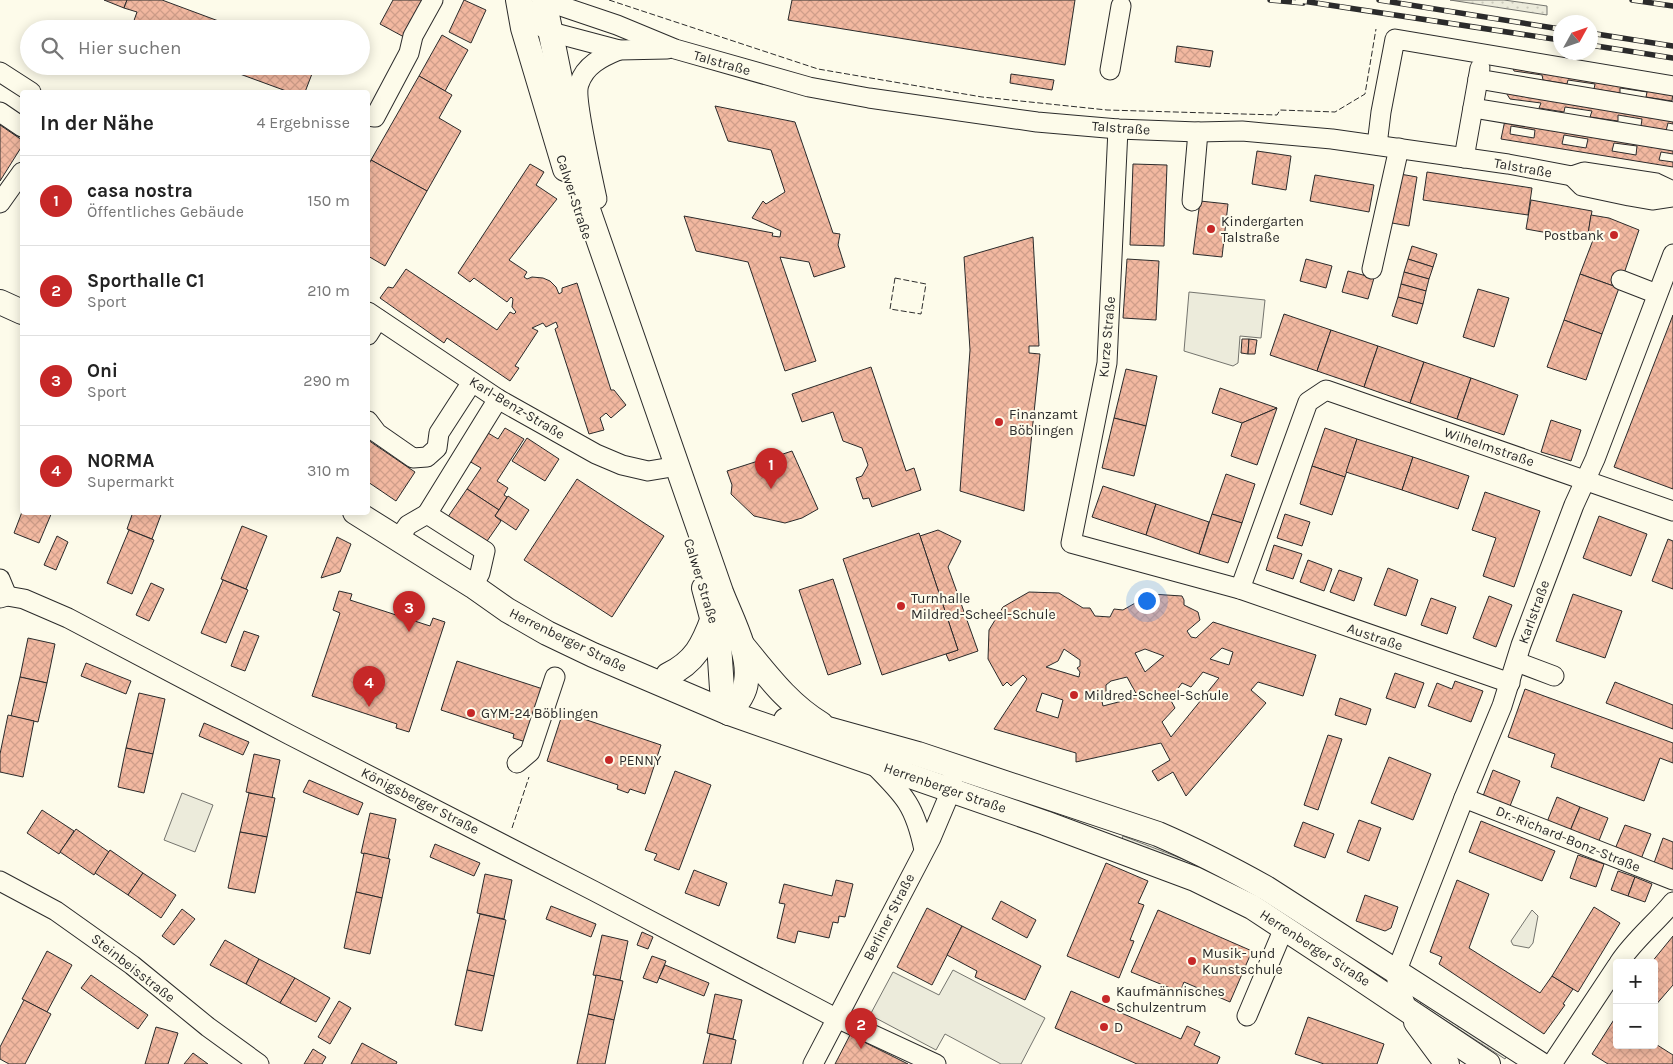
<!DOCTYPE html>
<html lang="de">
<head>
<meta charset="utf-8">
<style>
  body { margin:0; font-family:Karla,sans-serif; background:#f2f2f2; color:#222 }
  .controls { position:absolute; right:15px; bottom:15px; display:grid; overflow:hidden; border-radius:5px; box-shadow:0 2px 12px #0003 }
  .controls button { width:45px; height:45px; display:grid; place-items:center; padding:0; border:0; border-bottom:1px solid #e0e0e0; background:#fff; color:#222; font:25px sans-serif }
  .compass { position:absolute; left:1553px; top:15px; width:45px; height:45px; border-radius:50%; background:#fff; box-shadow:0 2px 12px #0003; rotate:50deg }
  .you { position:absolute; left:1146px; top:600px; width:18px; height:18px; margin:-12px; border:4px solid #fff; border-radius:50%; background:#1a73e8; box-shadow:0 0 0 8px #1a73e833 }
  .badge { display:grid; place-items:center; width:32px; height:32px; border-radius:50%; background:#c62828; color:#fff; font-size:16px; font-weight:700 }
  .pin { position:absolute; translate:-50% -41px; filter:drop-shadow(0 1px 2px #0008) }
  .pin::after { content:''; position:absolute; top:26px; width:18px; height:15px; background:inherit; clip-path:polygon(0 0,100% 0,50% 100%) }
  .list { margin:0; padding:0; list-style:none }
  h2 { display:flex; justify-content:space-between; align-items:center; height:65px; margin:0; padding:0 20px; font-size:21px }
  h2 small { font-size:16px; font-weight:400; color:#767676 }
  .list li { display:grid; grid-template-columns:32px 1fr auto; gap:15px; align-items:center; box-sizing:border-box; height:90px; padding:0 20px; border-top:1px solid #e0e0e0 }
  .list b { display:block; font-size:19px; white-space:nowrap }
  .list p { margin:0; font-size:16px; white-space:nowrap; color:#767676 }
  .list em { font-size:16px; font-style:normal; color:#767676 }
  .icon { flex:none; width:28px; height:28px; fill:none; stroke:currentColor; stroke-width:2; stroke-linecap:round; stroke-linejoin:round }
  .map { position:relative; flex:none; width:1673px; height:1064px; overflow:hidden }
  .search { position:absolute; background:#fff; box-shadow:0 2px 12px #0003; left:20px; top:20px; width:350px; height:55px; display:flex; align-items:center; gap:12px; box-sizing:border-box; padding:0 18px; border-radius:28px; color:#767676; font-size:19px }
  .panel { position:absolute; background:#fff; box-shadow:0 2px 12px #0003; left:20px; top:90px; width:350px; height:425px; border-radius:5px }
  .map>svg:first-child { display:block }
</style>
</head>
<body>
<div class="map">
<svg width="1673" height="1064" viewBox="0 0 1673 1064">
  <defs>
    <pattern id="grass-dots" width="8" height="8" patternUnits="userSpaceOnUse" patternTransform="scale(1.25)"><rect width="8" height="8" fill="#ecebdb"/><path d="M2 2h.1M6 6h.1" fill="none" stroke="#cbcabc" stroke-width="1.8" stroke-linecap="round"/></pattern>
    <pattern id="building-cross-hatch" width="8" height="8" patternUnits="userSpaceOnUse" patternTransform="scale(1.25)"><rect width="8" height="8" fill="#f2b8a0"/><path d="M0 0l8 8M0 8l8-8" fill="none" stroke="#d09e8a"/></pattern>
  </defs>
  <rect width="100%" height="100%" fill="#fdfbea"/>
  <g fill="url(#grass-dots)" stroke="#74746e">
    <path d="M1450,0H1504L1547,6V15Z"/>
    <path d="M1123,836L1201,866L1250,890L1349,953L1347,958L1121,841Z"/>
    <path d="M1423,999L1508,1054L1505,1059L1420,1004Z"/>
  </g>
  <g fill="#ecebdb" stroke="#74746e">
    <path d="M1189,292L1265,300L1261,338L1240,336L1238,363L1233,366L1184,351Z"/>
    <path d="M182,793L213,805L195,852L164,840Z"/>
    <path d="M1532,910L1538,916L1533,943L1529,948L1513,945L1511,941Z"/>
    <path d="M953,970L1045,1018L1021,1064H1001L945,1034L936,1050L870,1015L893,972L939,995Z"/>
  </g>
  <g fill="url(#building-cross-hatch)" stroke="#2b2b2b" fill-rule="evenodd">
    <path d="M104,0H127L124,8Z"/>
    <path d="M127,0H162L240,29H131L137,12L124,8Z"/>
    <path d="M393,0H424L404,37L380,24Z"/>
    <path d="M464,0L486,10L471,43L449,32Z"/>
    <path d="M792,0H1075L1065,65L788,20Z"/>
    <path d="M442,35L468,50L445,91L419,76Z"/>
    <path d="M1177,46L1213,51L1210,67L1175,62Z"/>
    <path d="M1511,64L1673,92L1672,101L1646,97L1647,92L1620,88V93L1594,89L1595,84L1568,80L1567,84L1543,80L1542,75L1514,71Z"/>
    <path d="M218,66H315L305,92H289Z"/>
    <path d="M1011,74L1054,80L1052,90L1010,83Z"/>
    <path d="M419,76L452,95L439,118L461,131L427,191L371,160Z"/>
    <path d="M1505,91L1673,120V124L1668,123L1666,131L1641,126L1642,119L1618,115V121L1590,117L1592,111L1565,107L1564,112L1539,108L1541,103L1510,99Z"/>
    <path d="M715,106L795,122L833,233L840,234L838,245L845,267L814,277L809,262L780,257L816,361L785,371L748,262L696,251L684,216L773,233L772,236L780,237L781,231L752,218L763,201L766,204L785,192L771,150L728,141Z"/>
    <path d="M1505,120L1673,149V154L1661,152L1659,160L1673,162V167L1501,139ZM1511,126L1535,130L1534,138L1510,134ZM1564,135L1588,139L1586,148L1562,144ZM1614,143L1637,146L1636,155L1612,151Z"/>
    <path d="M0,125L22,140V146L0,181Z"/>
    <path d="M1257,151L1291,156L1286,190L1252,184Z"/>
    <path d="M371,160L427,191L385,266L368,256V166Z"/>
    <path d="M530,164L544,172L536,185L557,199L509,260L527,272L524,277L527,279L532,277L543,278L550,281L556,287L559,294L562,292V288L577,283L611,390H614L626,405L611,418L606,413L600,418L604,430L589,434L555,329L558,327L556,322L546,327L543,323L532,328L538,331L515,366L519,368L510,381L447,338L444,343L380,298L388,287L393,288L406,269L497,330L510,312L514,314L516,312L512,307L513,299L511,297L507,302L474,278L470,282L458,273Z"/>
    <path d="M1133,164L1167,165L1164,246L1130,245Z"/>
    <path d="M1427,172L1532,188L1528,215L1423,200Z"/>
    <path d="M1400,174L1417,177L1409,226L1392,223Z"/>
    <path d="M1315,175L1374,185L1369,212L1310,201Z"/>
    <path d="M1531,200L1592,211L1587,240L1526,229Z"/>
    <path d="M1200,201L1228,204L1222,257L1193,254Z"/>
    <path d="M1591,215L1609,218L1639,230L1619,288L1580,274L1593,240H1587Z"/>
    <path d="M1033,237L1039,346H1029V353L1040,354L1024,511L960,491L970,350L964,257Z"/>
    <path d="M1412,246L1437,254L1433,267L1408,259Z"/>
    <path d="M1127,259L1159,261L1156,320L1123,318Z"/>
    <path d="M1306,259L1332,266L1326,288L1300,281Z"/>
    <path d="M1408,259L1433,267L1429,279L1404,272Z"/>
    <path d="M1348,271L1374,278L1368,299L1342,292Z"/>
    <path d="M1404,272L1429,279L1426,291L1401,284Z"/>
    <path d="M1580,274L1619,288L1602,334L1564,320Z"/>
    <path d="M1401,284L1426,291L1423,304L1398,297Z"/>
    <path d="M1478,289L1509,298L1494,347L1463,337Z"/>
    <path d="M1398,297L1423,304L1417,324L1392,316Z"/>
    <path d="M1284,314L1331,330L1317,371L1270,355Z"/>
    <path d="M1673,315V489L1614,467Z"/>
    <path d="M1564,320L1602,334L1586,380L1547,367Z"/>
    <path d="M1331,330L1378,346L1364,387L1317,371Z"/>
    <path d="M1242,339H1249L1248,354L1241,353Z"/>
    <path d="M1249,339L1257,340L1255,354H1248Z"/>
    <path d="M1378,346L1424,362L1410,403L1364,387Z"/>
    <path d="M1424,362L1471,378L1457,419L1410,403Z"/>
    <path d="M871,367L906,471L914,468L921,490L872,507L869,498L863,499L856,478L862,476L868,465L862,448L843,441L833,412L802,422L792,394Z"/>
    <path d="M1126,369L1157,376L1146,426L1114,418Z"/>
    <path d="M1471,378L1518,395L1504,435L1457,419Z"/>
    <path d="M1220,388L1277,408L1242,423L1212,413Z"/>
    <path d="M1277,408L1257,465L1231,456L1242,423Z"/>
    <path d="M1114,418L1146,426L1134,476L1102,468Z"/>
    <path d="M1551,420L1581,430L1571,461L1541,452Z"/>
    <path d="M505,428L524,439L497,481L508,488L504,495L507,497L499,510L467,489L481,468L469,461L488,433L498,439Z"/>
    <path d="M1325,428L1357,439L1345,477L1312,466Z"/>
    <path d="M527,438L559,459L545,481L512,461Z"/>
    <path d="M1357,439L1413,457L1402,490L1346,472Z"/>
    <path d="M368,440L415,472L396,501L368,482Z"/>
    <path d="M770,450L780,455L792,451L818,509L802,518L785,523L754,516L731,494L732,485L727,471L758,461L763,454Z"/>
    <path d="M1413,457L1469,476L1458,509L1402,490Z"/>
    <path d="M1312,466L1345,477L1332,515L1300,504Z"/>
    <path d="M1226,474L1255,484L1242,523L1212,514Z"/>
    <path d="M577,479L664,536L612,617L524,560Z"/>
    <path d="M1103,486L1156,504L1146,535L1092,517Z"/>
    <path d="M467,489L499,510L495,516L501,521L478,554L439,530Z"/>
    <path d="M1485,492L1540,511L1514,587L1483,576L1496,538L1472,530Z"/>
    <path d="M508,496L529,510L516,530L495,516Z"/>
    <path d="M1156,504L1209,522L1199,554L1146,535Z"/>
    <path d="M22,512H52L39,543L14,533Z"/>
    <path d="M133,512H162L152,539L127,529Z"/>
    <path d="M1212,514L1242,523L1228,563L1199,554Z"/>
    <path d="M1285,514L1310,522L1302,546L1277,538Z"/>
    <path d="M1599,516L1647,534L1631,576L1583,558Z"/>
    <path d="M242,526L267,536L246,589L221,579Z"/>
    <path d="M129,530L154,540L132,594L107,583Z"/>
    <path d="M938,530L961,541L948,567L978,651L949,661L946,654L958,650L920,536Z"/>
    <path d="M919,533L958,650L882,675L843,559Z"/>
    <path d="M57,536L68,542L56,570L44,565Z"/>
    <path d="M337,537L351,544L340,572L321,578Z"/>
    <path d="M1668,539L1673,541V589L1652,581Z"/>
    <path d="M1274,545L1302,554L1293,579L1266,570Z"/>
    <path d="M1308,560L1332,569L1324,591L1300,582Z"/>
    <path d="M1388,568L1418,580L1406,616L1374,605Z"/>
    <path d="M1339,570L1362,578L1354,601L1330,592Z"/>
    <path d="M833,579L861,664L828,675L799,590Z"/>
    <path d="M223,580L248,590L226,643L201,633Z"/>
    <path d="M151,583L164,589L149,621L136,615Z"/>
    <path d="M339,591L352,594L350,600L430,626L433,618L445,622L409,732L396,728L397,724L312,696L340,613L333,610Z"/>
    <path d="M1029,592L1059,593L1083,608H1090L1095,616L1110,617L1114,609L1123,610L1151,594L1182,596L1184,600V605L1198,612L1200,620L1187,631L1191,637L1196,638L1213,622L1316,655L1303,696L1258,682L1251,690L1266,703L1186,796L1173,772L1158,781L1152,771L1170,760L1161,743L1076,762V753L994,729L1027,679L1023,675L1011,686L1007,682L1003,686L988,659L989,630L1003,607ZM1222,648L1233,652L1229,665L1210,659ZM1064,649L1080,660V666L1077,668L1080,672L1079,677L1046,667L1058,661ZM1145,649L1164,656L1145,672L1135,653ZM1203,672L1219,678L1171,737L1162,722L1175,708L1170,699L1182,683L1191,687ZM1127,677L1138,697L1103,706L1101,697L1106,694V685L1111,681ZM1042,693L1063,700L1058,718L1036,711Z"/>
    <path d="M1573,594L1622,611L1605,658L1556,641Z"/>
    <path d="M1489,596L1512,605L1496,647L1473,638Z"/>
    <path d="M1431,598L1456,607L1447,634L1421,625Z"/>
    <path d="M244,631L259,636L245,671L231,666Z"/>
    <path d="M28,638L55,644L47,683L20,677Z"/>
    <path d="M457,661L543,689L526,742L513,738L514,734L441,710Z"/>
    <path d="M86,663L131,681L126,694L81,676Z"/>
    <path d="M1395,673L1424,683L1415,708L1386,698Z"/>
    <path d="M20,677L47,683L38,722L11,716Z"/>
    <path d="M1455,681L1483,691L1471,722L1428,706L1437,683L1452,689Z"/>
    <path d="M1615,682L1673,705V729L1606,703Z"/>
    <path d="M1525,689L1673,743V763L1660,758L1644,801L1551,767L1555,754L1508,737Z"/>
    <path d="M139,693L165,699L153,754L126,748Z"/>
    <path d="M1340,698L1371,709L1366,725L1335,715Z"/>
    <path d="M563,712L661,745L645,794L630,789L628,793L617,789L618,785L547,761Z"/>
    <path d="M8,715L34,721L23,777L0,772V754Z"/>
    <path d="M204,723L249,742L243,755L199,736Z"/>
    <path d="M1328,735L1342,739L1318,810L1304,805Z"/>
    <path d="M126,748L153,754L144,793L118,787Z"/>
    <path d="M254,754L280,760L272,798L246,792Z"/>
    <path d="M1389,757L1431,774L1413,820L1371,803Z"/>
    <path d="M1493,770L1520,781L1510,806L1483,796Z"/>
    <path d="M675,771L711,785L679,870L654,860L657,854L645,850Z"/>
    <path d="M309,780L363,803L358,815L303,792Z"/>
    <path d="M249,793L275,798L267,837L240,832Z"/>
    <path d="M1557,797L1580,807L1570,831L1547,822Z"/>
    <path d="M1580,807L1608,818L1598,843L1570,831Z"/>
    <path d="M42,810L74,831L59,854L27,833Z"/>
    <path d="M370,813L396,819L388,859L361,853Z"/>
    <path d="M1359,820L1381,828L1369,861L1347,852Z"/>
    <path d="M1481,821L1555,851L1542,881L1469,852Z"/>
    <path d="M1303,822L1334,834L1325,858L1294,846Z"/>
    <path d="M1625,825L1651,834L1641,859L1615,849Z"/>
    <path d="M76,829L109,852L94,875L60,852Z"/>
    <path d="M240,832L267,837L255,893L228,888Z"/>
    <path d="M1663,838L1673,842V871L1654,863Z"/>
    <path d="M435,844L480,863L474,876L430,857Z"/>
    <path d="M110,850L143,873L128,895L95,873Z"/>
    <path d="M364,853L390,859L382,898L356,892Z"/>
    <path d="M1578,855L1604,864L1596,887L1570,878Z"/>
    <path d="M1106,863L1148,881L1138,903L1144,905L1130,940L1134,941L1119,978L1067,956Z"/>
    <path d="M694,870L727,883L719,906L685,893Z"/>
    <path d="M1618,871L1635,877L1628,896L1611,890Z"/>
    <path d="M143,873L176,895L161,918L128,895Z"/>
    <path d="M485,874L512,880L504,919L477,913Z"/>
    <path d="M1635,877L1652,884L1645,902L1628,896Z"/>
    <path d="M836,880L853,884L845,917L839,916L838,923L833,922L829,938L798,931L795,943L777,938L785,904L779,903L784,884L832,896Z"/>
    <path d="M1457,880L1489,894L1469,948L1540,993L1552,976L1573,989L1563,1004L1565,1005L1544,1034L1439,964L1442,957L1430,952Z"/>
    <path d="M356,892L382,898L370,954L344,948Z"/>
    <path d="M1365,895L1398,907L1391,928L1385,931L1356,921Z"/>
    <path d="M1001,901L1036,920L1027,938L992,919Z"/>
    <path d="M551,906L596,924L591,937L546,919Z"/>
    <path d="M1594,907L1620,923L1578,992L1552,976Z"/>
    <path d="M927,908L962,926L932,985L897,967Z"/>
    <path d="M182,909L195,919L174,945L162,936Z"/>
    <path d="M1158,910L1252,951L1230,1002L1184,982L1180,992L1131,972Z"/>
    <path d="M480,914L506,920L494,976L467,970Z"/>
    <path d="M962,926L1041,966L1025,1000L975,977L977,971L947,955Z"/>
    <path d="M642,932L653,937L648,949L637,945Z"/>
    <path d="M602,935L628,941L620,980L593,975Z"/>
    <path d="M1673,936V985L1654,1007V963H1651Z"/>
    <path d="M225,940L259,959L246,984L210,965Z"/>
    <path d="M47,951L72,965L47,1012L22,999Z"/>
    <path d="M652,956L666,961L657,983L643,978Z"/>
    <path d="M259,959L295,978L280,1003L246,984Z"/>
    <path d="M665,965L709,983L704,996L659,978Z"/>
    <path d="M467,970L494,976L482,1031L455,1025Z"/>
    <path d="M91,975L148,1015L138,1029L81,988Z"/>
    <path d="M596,975L623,981L614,1020L588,1014Z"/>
    <path d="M295,978L330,998L316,1022L280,1003Z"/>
    <path d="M1071,991L1181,1039L1187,1026L1200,1032L1194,1045L1220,1057L1217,1064H1137L1055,1028Z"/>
    <path d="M715,994L742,1000L733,1039L707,1033Z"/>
    <path d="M24,1000L51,1014L25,1064H9L0,1059V1047Z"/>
    <path d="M339,1001L351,1008L330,1044L318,1037Z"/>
    <path d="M588,1014L614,1020L605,1064H577Z"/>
    <path d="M1308,1017L1384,1044L1377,1064H1324L1295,1054Z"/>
    <path d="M1615,1018L1617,1019V1045H1654V1043L1673,1055V1064H1608L1592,1054Z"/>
    <path d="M156,1027L178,1033L168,1064H145Z"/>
    <path d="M710,1034L736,1040L731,1064H703Z"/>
    <path d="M850,1035L908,1064H835Z"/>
    <path d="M362,1043L397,1062L396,1064H351Z"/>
    <path d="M313,1049L326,1057L322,1064H304Z"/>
    <path d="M193,1053L208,1064H184Z"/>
  </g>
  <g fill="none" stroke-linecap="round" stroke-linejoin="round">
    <defs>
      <g id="minor">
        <path d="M521,0L531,18L540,26L551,32L619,50L667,49"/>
        <path d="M543,0L617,25L675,49L809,87L869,98L1037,122L1118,129L1198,132L1242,131L1332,139L1508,164L1572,176L1584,172L1656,183L1673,191"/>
        <path d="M1110,70L1121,6"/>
        <path d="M0,72L31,92"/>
        <path d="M1478,79L1673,112"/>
        <path d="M1473,108L1673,141"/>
        <path d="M0,112L22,127"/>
        <path d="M368,116L375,117L409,53L413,36L433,0"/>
        <path d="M1118,129L1107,363L1071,543L1240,589L1510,683"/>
        <path d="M1377,145L1381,112L1395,39L1673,86"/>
        <path d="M1464,158L1480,68"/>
        <path d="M1572,176L1582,186L1629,196L1652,200L1673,197"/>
        <path d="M597,199C593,180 574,97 579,84C585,65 602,57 619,50"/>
        <path d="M1192,201L1198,132"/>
        <path d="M0,203L22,172"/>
        <path d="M1372,269L1399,148"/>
        <path d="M1621,280L1657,294"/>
        <path d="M368,312L498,399L596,454L622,465L648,471L666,468"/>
        <path d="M368,335L378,319"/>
        <path d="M368,421L377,433L413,458L427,457L437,448L439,433L472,382"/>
        <path d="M427,514L498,399"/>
        <path d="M398,539L408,525L427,514L485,551L480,573L473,586"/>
        <path d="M0,579L7,596"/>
        <path d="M1240,589L1308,402L1326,390L1673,511"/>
        <path d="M0,598L7,596L24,599L68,618L290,735L594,891L828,1014L936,1064"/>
        <path d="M1517,662L1554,676"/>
        <path d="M517,763L530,752L555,677"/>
        <path d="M874,765C905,796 915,806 924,850"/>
        <path d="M1464,798L1673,880"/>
        <path d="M0,881L56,911L132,965L208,1027L259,1064"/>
        <path d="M1619,963C1634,940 1656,923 1673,902"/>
        <path d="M1407,1009L1397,981L1399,965L1464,798L1502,706L1521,645L1574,505L1595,459L1673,254"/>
        <path d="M1247,1016L1284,928"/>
        <path d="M813,1064L931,838L947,800L953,778"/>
        <path d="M1552,1064L1617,966"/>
      </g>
      <g id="major">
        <path d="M518,0L523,28L565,169"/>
        <path d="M544,0L585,201L721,592C731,618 751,654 746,682C745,694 736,704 729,713"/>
        <path d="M0,302L22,312"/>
        <path d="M355,512L473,586L507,610L547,633L593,655L729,713L1045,823L1195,879L1252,907L1346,969L1488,1064"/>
        <path d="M704,588L719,644L722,689L729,713"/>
        <path d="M743,646C767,675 788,704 821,724"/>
        <path d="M668,675C695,662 703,645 713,618"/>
        <path d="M786,720L828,729L918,754L1158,834C1195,850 1230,868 1266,888L1540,1064"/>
        <path d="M1416,1022L1447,1064"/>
      </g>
    </defs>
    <use href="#minor" stroke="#2b2b2b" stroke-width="21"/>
    <use href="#major" stroke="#2b2b2b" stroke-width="26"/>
    <use href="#minor" stroke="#fdfbea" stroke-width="19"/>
    <use href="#major" stroke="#fdfbea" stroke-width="24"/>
    <defs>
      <g id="rail">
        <path d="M1270,0L1303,3"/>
        <path d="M1296,0L1560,40"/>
        <path d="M1379,0L1560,29"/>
        <path d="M1632,0L1673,6"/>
        <path d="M1590,33L1673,46"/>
        <path d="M1590,45L1673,58"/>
      </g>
    </defs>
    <use href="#rail" stroke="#2b2b2b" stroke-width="5.5"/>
    <use href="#rail" stroke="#fdfbea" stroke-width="4" stroke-dasharray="11" stroke-linecap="butt"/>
    <g stroke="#2b2b2b" stroke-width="1" stroke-dasharray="6 2.5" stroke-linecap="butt">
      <path d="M609,0L818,69L982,97L1107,110L1277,115L1280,110L1335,112L1365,94L1376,29"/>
      <path d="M895,278L926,284L921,314L890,309Z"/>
      <path d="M512,828L529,777"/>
    </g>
  </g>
  <g fill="#c62828" stroke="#fdfbea" stroke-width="2">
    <circle cx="1211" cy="229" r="5"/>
    <circle cx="1614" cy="235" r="5"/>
    <circle cx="999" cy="422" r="5"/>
    <circle cx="901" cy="606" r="5"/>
    <circle cx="1074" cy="695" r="5"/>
    <circle cx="471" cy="713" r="5"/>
    <circle cx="609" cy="760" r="5"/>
    <circle cx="1192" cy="961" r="5"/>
    <circle cx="1106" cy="999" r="5"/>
    <circle cx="1104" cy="1027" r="5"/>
  </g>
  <g text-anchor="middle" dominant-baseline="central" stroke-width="4" stroke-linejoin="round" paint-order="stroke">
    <g font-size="14" fill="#2b2b2b" stroke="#fdfbea">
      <text transform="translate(722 63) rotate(16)">Talstraße</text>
      <text transform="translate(1121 128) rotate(4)">Talstraße</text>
      <text transform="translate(1523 168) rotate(10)">Talstraße</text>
      <text transform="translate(574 197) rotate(72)">Calwer Straße</text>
      <text transform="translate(1107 337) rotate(-85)">Kurze Straße</text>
      <text transform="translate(517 408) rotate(31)">Karl-Benz-Straße</text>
      <text transform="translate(1489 447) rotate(19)">Wilhelmstraße</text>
      <text transform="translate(701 581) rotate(73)">Calwer Straße</text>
      <text transform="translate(1534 612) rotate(-70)">Karlstraße</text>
      <text transform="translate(1375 637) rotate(19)">Austraße</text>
      <text transform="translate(568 640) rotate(26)">Herrenberger Straße</text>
      <text transform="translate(945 788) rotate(19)">Herrenberger Straße</text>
      <text transform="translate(420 801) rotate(27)">Königsberger Straße</text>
      <text transform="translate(1568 839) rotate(22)">Dr.-Richard-Bonz-Straße</text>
      <text transform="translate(889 917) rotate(-63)">Berliner Straße</text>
      <text transform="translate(1315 948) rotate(33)">Herrenberger Straße</text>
      <text transform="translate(133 968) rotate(38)">Steinbeisstraße</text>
    </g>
    <g font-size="14" fill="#2b2b2b" stroke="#fdfbea" text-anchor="start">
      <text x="1221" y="221">Kindergarten<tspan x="1221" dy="16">Talstraße</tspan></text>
      <text x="1604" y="235" text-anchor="end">Postbank</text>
      <text x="1009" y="414">Finanzamt<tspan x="1009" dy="16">Böblingen</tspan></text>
      <text x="911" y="598">Turnhalle<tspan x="911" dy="16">Mildred-Scheel-Schule</tspan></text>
      <text x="1084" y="695">Mildred-Scheel-Schule</text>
      <text x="481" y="713">GYM-24 Böblingen</text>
      <text x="619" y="760">PENNY</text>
      <text x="1202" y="953">Musik- und<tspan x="1202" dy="16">Kunstschule</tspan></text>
      <text x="1116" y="991">Kaufmännisches<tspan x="1116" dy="16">Schulzentrum</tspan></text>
      <text x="1114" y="1027">D</text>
    </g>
  </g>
</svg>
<div class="controls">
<button>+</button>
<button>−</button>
</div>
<svg class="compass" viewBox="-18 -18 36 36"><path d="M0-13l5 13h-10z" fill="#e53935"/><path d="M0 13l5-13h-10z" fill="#767676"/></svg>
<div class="you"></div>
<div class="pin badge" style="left:771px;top:489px">1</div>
<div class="pin badge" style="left:861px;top:1049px">2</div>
<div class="pin badge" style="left:409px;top:632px">3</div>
<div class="pin badge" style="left:369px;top:707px">4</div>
<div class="search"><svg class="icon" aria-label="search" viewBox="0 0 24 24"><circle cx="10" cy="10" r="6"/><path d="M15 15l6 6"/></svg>Hier suchen</div>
<section class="panel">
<h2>In der Nähe<small>4 Ergebnisse</small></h2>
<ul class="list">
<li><span class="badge">1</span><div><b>casa nostra</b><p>Öffentliches Gebäude</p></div><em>150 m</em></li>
<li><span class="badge">2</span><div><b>Sporthalle C1</b><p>Sport</p></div><em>210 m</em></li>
<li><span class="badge">3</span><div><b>Oni</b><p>Sport</p></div><em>290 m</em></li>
<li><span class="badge">4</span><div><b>NORMA</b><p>Supermarkt</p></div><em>310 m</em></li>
</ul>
</section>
</div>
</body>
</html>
